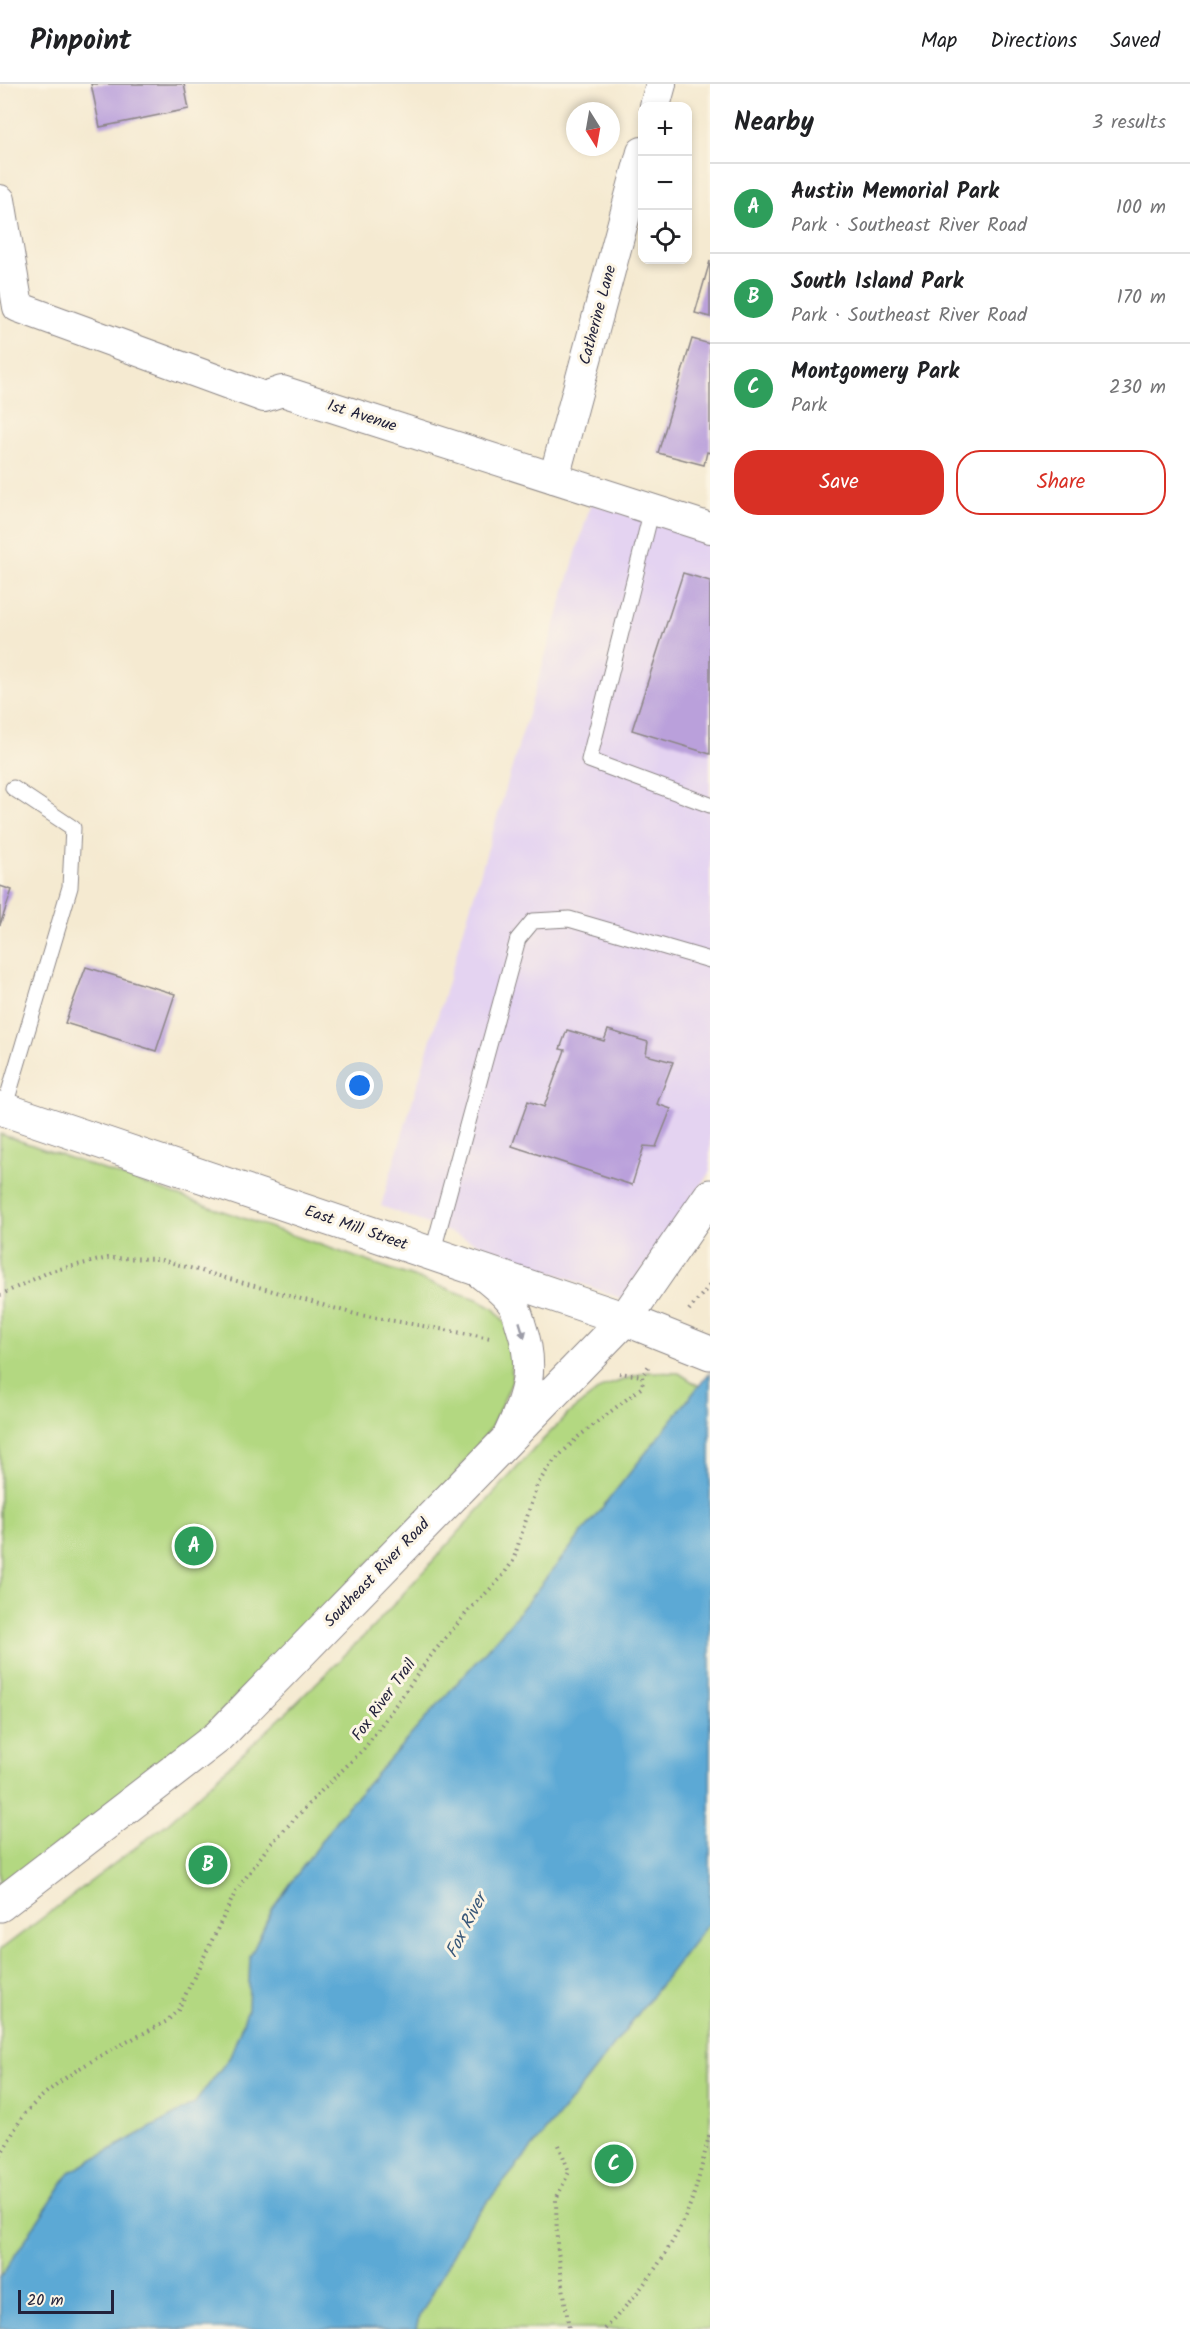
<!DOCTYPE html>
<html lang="en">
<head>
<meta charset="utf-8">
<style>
  body { margin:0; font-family:Kalam,sans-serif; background:#f6f6f6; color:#202124 }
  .controls { position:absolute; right:18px; top:18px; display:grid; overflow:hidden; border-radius:12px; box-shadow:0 3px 9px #0003 }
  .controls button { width:54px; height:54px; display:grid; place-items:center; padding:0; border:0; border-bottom:2px solid #e0e0e0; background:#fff; color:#202124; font:30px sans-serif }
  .compass { position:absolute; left:566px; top:18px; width:54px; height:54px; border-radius:50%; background:#fff; box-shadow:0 3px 9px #0003; rotate:169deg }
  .scale { position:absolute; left:18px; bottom:15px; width:96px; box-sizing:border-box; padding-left:6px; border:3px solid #22223b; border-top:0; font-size:16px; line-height:21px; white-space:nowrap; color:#22223b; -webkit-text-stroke:4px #fcf5e5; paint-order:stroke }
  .you { position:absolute; left:360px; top:1002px; width:21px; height:21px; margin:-15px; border:4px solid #fff; border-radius:50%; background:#1a73e8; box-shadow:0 0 0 9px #1a73e833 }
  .badge { display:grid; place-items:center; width:39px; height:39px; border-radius:50%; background:#d93025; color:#fff; font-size:20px; font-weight:700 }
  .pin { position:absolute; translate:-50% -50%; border:3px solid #fff; box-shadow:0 2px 6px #0006 }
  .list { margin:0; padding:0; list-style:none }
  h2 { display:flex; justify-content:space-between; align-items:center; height:78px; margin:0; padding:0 24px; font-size:26px }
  h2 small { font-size:20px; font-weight:400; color:#757577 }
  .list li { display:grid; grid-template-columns:39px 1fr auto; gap:18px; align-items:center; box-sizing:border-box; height:90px; padding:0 24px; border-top:2px solid #e0e0e0 }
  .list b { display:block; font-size:22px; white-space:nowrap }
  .list p { margin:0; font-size:20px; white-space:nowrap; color:#757577 }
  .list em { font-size:20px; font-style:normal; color:#757577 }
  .actions { display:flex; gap:12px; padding:18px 24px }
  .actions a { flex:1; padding:14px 0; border:2px solid #d93025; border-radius:24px; text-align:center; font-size:21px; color:#d93025 }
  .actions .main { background:#d93025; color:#fff }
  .icon { flex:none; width:33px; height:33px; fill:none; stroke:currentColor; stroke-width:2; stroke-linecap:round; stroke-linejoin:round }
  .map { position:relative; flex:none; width:710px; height:2245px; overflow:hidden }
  header { display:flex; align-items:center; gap:36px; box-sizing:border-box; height:84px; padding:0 30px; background:#fff; border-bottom:2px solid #e0e0e0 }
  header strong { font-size:28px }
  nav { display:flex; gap:33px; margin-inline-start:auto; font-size:21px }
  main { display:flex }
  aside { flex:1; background:#fff }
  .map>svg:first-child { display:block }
</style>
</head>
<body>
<header>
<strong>Pinpoint</strong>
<nav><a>Map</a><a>Directions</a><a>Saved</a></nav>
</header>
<main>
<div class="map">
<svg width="710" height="2245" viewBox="0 0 710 2245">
  <rect width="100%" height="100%" fill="#fcf5e5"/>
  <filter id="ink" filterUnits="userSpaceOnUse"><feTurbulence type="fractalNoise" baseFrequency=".0167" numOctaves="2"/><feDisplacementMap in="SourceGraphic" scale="12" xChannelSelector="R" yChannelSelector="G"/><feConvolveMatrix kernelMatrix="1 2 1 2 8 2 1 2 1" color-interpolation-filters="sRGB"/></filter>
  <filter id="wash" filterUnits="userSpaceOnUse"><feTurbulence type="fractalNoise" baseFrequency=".008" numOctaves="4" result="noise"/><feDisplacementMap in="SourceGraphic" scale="24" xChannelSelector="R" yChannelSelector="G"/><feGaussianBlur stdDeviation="1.35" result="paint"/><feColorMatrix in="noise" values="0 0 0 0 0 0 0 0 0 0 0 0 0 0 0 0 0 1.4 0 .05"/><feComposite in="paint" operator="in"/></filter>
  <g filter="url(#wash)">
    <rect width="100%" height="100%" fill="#f5ead1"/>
    <path fill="#e4d3f1" d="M591,419L710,457V1089L622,1215L381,1122Z"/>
    <g fill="#b3d881" stroke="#6a7d5e" stroke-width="1.5">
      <path d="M0,1050L477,1215L494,1225L504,1237L511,1252L512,1298L491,1344L451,1396L208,1641L0,1808Z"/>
      <path d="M646,1288L679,1289L699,1302L513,1536L340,1731L273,1824L250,1873L248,1925L230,1973L194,2020L70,2088L0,2194V1866L168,1739L286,1629L374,1542L534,1365L569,1329L603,1303Z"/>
      <path d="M710,1837V2245H416L418,2236L469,2140L569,2019Z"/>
    </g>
    <path fill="#5ba9d5" stroke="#3e6688" stroke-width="1.5" d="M710,1288V1837L569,2019L469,2140L418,2236L416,2245H0V2194L70,2088L194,2020L230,1973L248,1925L250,1873L273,1824L340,1731L513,1536Z"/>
    <g id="blocks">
      <g fill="#baa0db">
        <path d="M91,0H184L189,25L100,43Z"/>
        <path d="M710,177V233L695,229Z"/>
        <path d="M692,255L710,260V369L707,368L704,381L658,369Z"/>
        <path d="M683,489L710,497V670L632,646Z"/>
        <path d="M0,802L12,806L0,841Z"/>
        <path d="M86,883L175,910L156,967L65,939Z"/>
        <path d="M567,946L604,957L608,946L648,958L646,971L673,978L657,1020L671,1025L656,1063L644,1062L632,1101L512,1062L528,1017L544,1023L565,966L560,965Z"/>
      </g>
    </g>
  </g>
  <g filter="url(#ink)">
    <use href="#blocks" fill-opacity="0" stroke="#8c8686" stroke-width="1.5"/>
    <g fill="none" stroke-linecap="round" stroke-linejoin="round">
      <defs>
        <g id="lane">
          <path d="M652,425L589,676L710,721"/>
          <path d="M4,1025L70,803L73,744L13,704"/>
          <path d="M432,1170L518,855L533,837L569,835L710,876"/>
        </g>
        <g id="street">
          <path d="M655,22L661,0"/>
          <path d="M0,116L18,223L264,313L282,307L710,444"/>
          <path d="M554,394L642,68"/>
          <path d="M475,1185C488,1196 503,1206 513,1220C517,1226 519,1235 521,1242C536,1285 526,1315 507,1354"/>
        </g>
        <g id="secondary">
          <path d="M0,1024L625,1235L710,1269"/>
          <path d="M0,1821L219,1652L625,1235L710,1112"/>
        </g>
      </defs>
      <use href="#lane" stroke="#8c8686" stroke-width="17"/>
      <use href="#street" stroke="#8c8686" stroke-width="32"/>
      <use href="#secondary" stroke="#8c8686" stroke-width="35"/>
      <g stroke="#8c8686" stroke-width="4" stroke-dasharray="1.5 4.5" stroke-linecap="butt">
        <path d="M0,1211L51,1187L108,1174L158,1175L355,1230L491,1254"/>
        <path d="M689,1226L710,1201"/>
        <path d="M619,1289L642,1292"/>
        <path d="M559,2061L569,2088L556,2115L557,2160L569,2245"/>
        <path d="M0,2071C10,2056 18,2036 30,2024C68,1984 119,1963 167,1937L178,1926L236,1807L268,1763L325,1703L364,1665L432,1570L469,1526L501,1494L513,1477L537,1401L551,1380L578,1353L641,1304L643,1298L642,1292L650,1280"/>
        <path d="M605,2245C638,2210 668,2173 687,2128C698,2103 703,2075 710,2048"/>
      </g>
      <use href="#lane" stroke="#fff" stroke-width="15"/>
      <use href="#street" stroke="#fff" stroke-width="30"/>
      <use href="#secondary" stroke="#fff" stroke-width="33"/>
    </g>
    <defs><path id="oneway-solid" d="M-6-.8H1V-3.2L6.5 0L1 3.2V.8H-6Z" transform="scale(1.5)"/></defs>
    <use fill="#9c9ca7" href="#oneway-solid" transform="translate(522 1246) rotate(73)"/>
  </g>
  <g text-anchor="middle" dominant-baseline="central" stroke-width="6" stroke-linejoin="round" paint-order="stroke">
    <g font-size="16" fill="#22223b" stroke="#fcf5e5">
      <text transform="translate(598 231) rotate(-75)">Catherine Lane</text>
      <text transform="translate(362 332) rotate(18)">1st Avenue</text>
      <text transform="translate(356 1144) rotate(19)">East Mill Street</text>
      <text transform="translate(377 1489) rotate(-46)">Southeast River Road</text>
      <text transform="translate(384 1616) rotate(-54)">Fox River Trail</text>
    </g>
    <g font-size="18" font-style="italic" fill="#395879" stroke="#fcf5e5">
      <text transform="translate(467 1842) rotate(-63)">Fox River</text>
    </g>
  </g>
</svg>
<div class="controls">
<button>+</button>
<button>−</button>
<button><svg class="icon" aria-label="locate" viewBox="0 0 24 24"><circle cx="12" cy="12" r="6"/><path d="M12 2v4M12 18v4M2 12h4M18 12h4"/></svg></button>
</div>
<svg class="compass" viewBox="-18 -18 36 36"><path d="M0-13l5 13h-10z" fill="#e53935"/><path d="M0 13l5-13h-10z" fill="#757577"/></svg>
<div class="scale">20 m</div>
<div class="you"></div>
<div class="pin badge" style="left:194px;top:1462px;background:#2e9e5b">A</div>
<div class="pin badge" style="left:208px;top:1781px;background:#2e9e5b">B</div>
<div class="pin badge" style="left:614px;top:2080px;background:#2e9e5b">C</div>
</div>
<aside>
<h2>Nearby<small>3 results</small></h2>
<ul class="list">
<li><span class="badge" style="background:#2e9e5b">A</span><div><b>Austin Memorial Park</b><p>Park · Southeast River Road</p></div><em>100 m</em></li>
<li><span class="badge" style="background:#2e9e5b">B</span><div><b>South Island Park</b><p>Park · Southeast River Road</p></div><em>170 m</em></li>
<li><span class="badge" style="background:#2e9e5b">C</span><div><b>Montgomery Park</b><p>Park</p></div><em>230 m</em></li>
</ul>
<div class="actions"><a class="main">Save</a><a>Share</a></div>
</aside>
</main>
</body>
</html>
